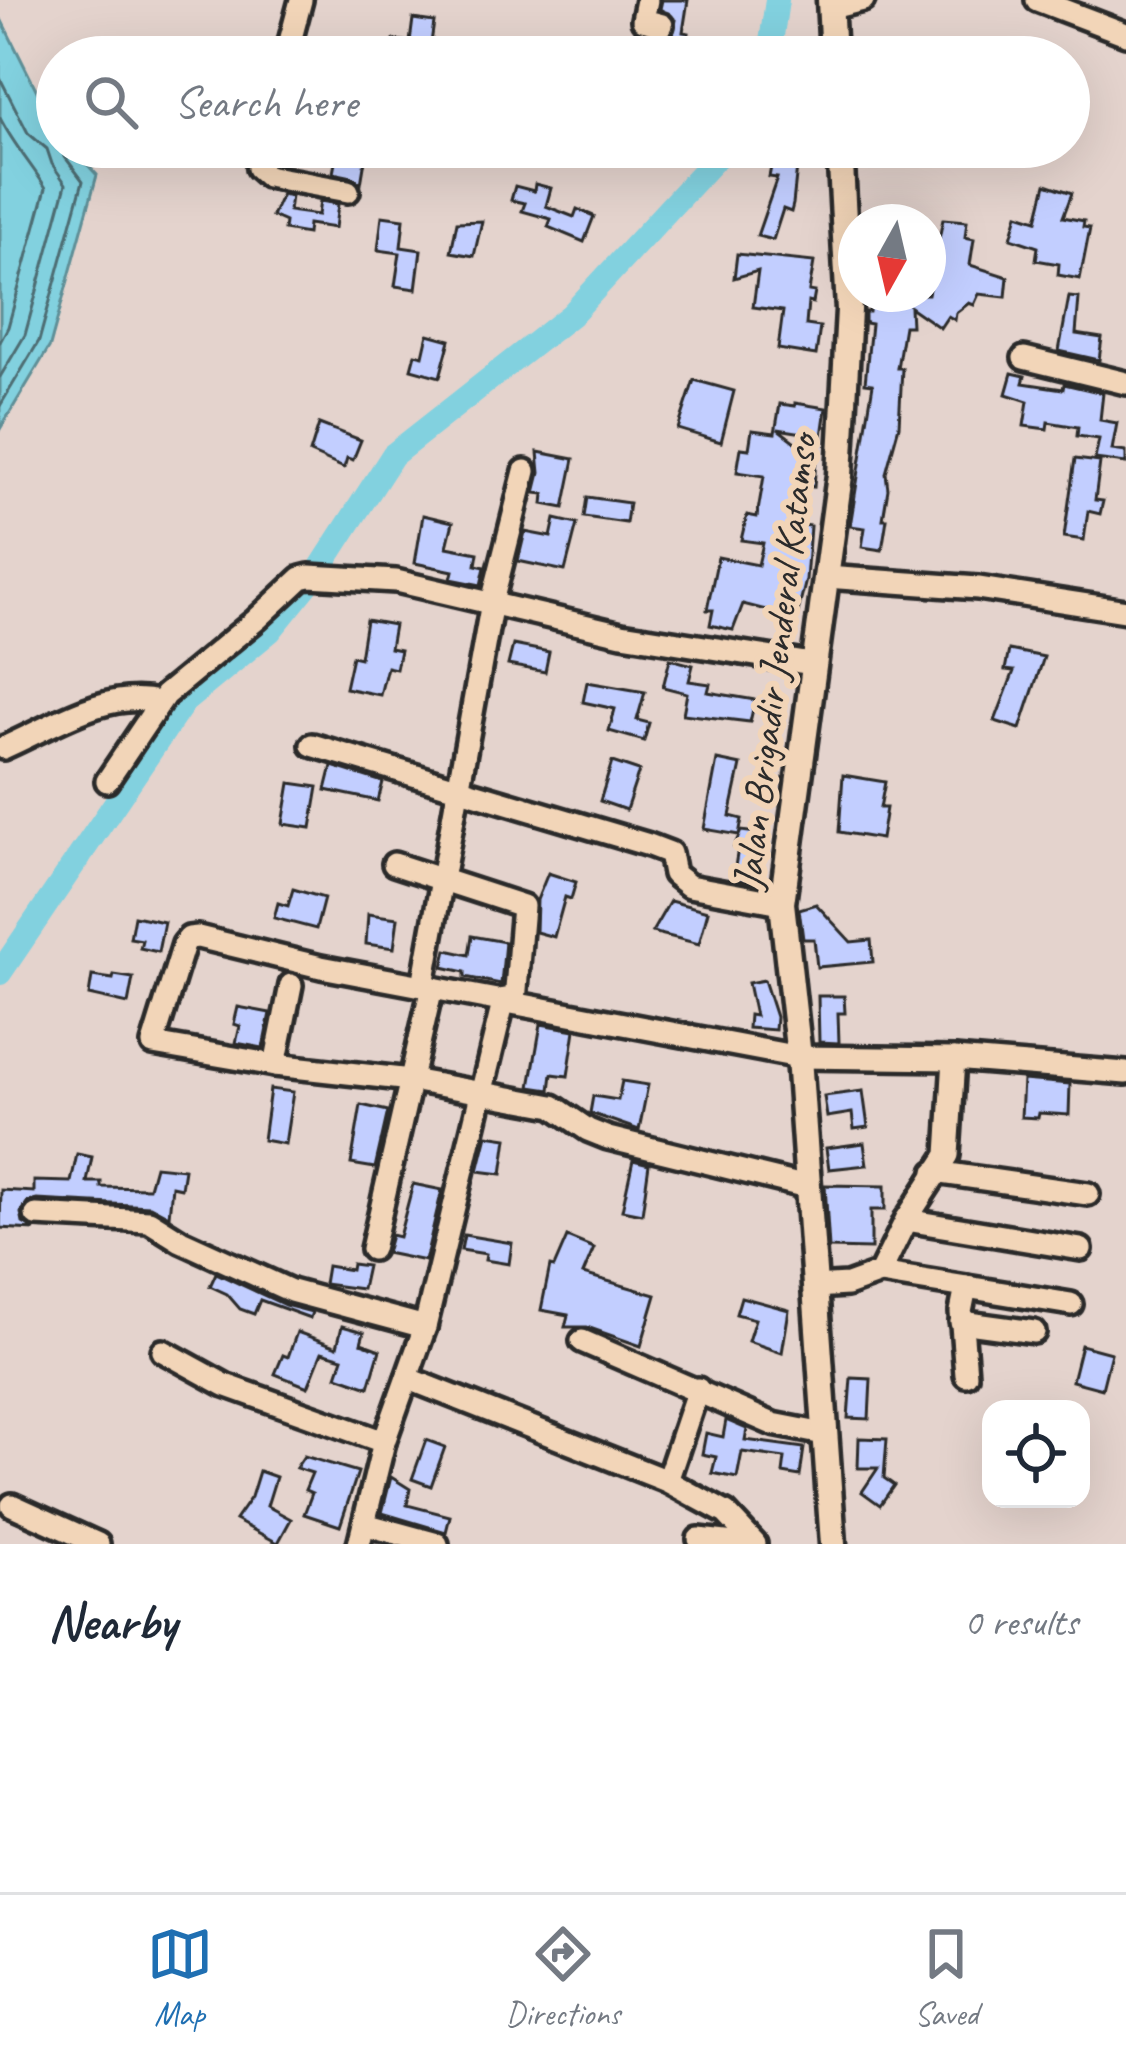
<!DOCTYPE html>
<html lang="en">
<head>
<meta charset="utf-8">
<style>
  body { margin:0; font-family:Caveat,sans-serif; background:#f2f2f3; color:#1f2937 }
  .controls { position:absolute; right:36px; bottom:36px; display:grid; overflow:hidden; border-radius:24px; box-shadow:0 12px 48px #0002 }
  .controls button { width:108px; height:108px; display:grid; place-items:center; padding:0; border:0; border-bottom:3px solid #e0e1e3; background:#fff; color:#1f2937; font:60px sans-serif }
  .compass { position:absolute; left:838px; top:204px; width:108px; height:108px; border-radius:50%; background:#fff; box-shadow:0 12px 48px #0002; rotate:188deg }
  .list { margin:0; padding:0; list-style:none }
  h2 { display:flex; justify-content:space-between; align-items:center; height:156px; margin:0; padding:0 48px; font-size:51px }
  h2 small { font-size:39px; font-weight:400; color:#747a83 }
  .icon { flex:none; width:66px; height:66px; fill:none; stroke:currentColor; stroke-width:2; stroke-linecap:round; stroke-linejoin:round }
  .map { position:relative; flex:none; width:1126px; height:1544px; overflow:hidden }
  .search { position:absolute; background:#fff; box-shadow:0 12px 48px #0002; left:36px; right:36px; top:36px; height:132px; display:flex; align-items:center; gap:30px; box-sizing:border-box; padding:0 42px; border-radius:66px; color:#747a83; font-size:45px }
  .sheet { height:348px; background:#fff }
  nav { display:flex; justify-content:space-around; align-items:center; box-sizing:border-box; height:168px; border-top:3px solid #e0e1e3; background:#fff; font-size:33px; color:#747a83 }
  nav a { display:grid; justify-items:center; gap:6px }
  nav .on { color:#1f6fb2 }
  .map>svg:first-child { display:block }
</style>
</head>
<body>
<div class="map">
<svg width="1126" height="1544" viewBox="0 0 1126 1544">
  <rect width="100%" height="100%" fill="#e4d3cd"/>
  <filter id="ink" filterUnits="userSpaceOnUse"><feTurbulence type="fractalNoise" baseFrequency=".00833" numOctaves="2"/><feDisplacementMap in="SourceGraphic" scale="24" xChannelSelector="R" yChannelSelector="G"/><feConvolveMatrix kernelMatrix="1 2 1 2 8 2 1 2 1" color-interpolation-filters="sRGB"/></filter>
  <g filter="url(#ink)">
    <path fill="#82d1df" stroke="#5f8f97" stroke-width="3" d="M0,17L57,131V147H71L97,175L50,346L0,429Z"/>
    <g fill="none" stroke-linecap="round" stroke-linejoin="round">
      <g stroke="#4e6d73" stroke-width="3">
        <path d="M0,78L28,133L47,149L52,164L66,184L25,335L0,377"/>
        <path d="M0,118C13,144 31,164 46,188L8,327L0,342"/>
        <path d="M0,406L39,341L83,181L65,157L64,147"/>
      </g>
      <g stroke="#82d1df" stroke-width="24">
        <path d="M769,57L777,0"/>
        <path d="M0,973L184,702L270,631L317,573L393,455L571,315L726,147"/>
      </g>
    </g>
    <g fill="#c2ceff" stroke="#2b2b2b" stroke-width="3">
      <path d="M662,0H688L683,32L689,33L685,57L652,53L653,49L646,47L647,42L638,40L639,34L659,40L673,35L676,20L660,9Z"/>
      <path d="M413,19L434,22L429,57H392L394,40L410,42Z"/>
      <path d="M338,147H361L359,157L365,160L361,184L352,177L333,173Z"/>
      <path d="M775,147L799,148L793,204L791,212L783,209L773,240L757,236L777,178L769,177Z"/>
      <path d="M535,184L551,188L546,206L574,217L577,209L594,216L584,242L548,227L551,219L522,211L525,203L511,200L515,186L534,191Z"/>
      <path d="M1046,184L1072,193L1063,217L1084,221L1083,227L1090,228L1080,279L1058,275L1059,264L1036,260L1038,247L1011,238L1018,214L1037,220Z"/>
      <path d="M282,194L291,196L289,211L318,215L320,201L338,204L335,228L308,224L307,234L284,230L285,222L272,216Z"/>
      <path d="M382,216L404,219L401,247L421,250L416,289L395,286L400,253L378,250Z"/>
      <path d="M943,219L967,221L965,237L974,239L970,265L1008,277L1006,297L979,294L974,305L969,303L956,313L955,320L948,316L940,328L910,307L911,326H904L897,368H902L899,426L886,473L888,489L883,519H887L882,550L862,547L865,528L850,526L873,384L865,383L871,324L865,323V312H869L871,294H928Z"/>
      <path d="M482,221L474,256L451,252L457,222Z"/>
      <path d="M737,254L814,262L809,291L815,292L813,303L808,302L806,325L820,327L816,355L778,349L783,311L753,307L758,271L734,278Z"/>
      <path d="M1069,297L1079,298L1076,334L1102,338L1099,360L1059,351Z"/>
      <path d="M428,334L450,340L440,377L411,369L415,354L423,356Z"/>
      <path d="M1012,373L1025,376L1023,383L1063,389L1064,384L1103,393L1100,420L1117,423L1112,450L1126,452V463L1095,459L1099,439L1077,436L1078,427L1048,422L1047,429L1024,426L1028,401L1006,394Z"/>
      <path d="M694,380L734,391L721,442L678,429Z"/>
      <path d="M795,403L826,408L822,436L778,429L816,458L814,487L795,485L789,523L810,526L806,580L795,624L780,621L782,614L743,604L733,630L710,625L713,610H707L718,557L758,565L763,543L741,540L747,515L757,517L764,476L737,472L741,448L749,449L752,430L775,433L780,404L795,406Z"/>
      <path d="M319,424L361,440L353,460L347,458L344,468L310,453Z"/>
      <path d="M538,452L574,459L564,508L543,504L544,494L535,493L540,473Z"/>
      <path d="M1075,459L1100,462L1095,500L1103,501L1100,514L1088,511L1084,540L1064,537Z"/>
      <path d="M587,497L629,503L626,523L584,517Z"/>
      <path d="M423,515L453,522L447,547L478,553L476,565L485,567L481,585L451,579L453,571L415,563Z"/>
      <path d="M555,519L577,524L565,571L518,561L525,532L551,537Z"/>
      <path d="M366,620L394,625L390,648L400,650L396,669L387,667L380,695L345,688L352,656L360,658Z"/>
      <path d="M513,645L549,652L545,672L508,665Z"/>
      <path d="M1009,650L1044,657L1020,729L995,721L1014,671L1005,670Z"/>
      <path d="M670,659L693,665L689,681L710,684L708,692L755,700L750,722L683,714L687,693L663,687Z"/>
      <path d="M587,682L645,692L637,720L649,723L644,741L609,731L615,709L583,702Z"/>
      <path d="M717,760L741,765L730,816L742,819L739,835L704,829Z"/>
      <path d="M612,762L639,771L626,810L600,801Z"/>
      <path d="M332,766L383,782L378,801L326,790Z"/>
      <path d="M843,775L885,782L880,808H886L881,839L839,832Z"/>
      <path d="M290,783L318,787L311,828L283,824Z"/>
      <path d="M741,831L757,833L755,852L764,853L756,883L733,879L738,848L734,847Z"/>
      <path d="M548,873L576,882L571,899L565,897L554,937L536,932L537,900Z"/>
      <path d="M293,889L324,898L316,929L274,918L278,903L288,906Z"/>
      <path d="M670,901L708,911L699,944L652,932Z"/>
      <path d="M816,904L851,942L871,940L873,962L817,967L814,939H803L799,909Z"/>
      <path d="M368,914L398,918L394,948L366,944Z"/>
      <path d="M134,916L164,922L158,952L140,948L142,940L130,938Z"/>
      <path d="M472,936L505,942L501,984L465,977V972L443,967L447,950L469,955Z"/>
      <path d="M114,975L133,978L128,1004L89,995L92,976L113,979Z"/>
      <path d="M764,980L776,1017L775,1030L748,1028L749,1015L755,1016L748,983Z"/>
      <path d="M818,996H844L845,1013H838L839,1043L819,1042Z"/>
      <path d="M238,1007L270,1013L263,1048L236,1043L240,1026L234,1024Z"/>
      <path d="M541,1024L575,1030L568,1076L552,1074L550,1090L530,1087Z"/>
      <path d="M1023,1080L1070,1084L1069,1115L1039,1113L1038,1118L1021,1117Z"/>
      <path d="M622,1081L648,1085L639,1130L590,1113L593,1096L618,1100Z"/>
      <path d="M270,1089L293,1092L285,1144L263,1140Z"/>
      <path d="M863,1091L868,1127L854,1129L852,1113L827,1117L824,1096Z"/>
      <path d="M361,1105L388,1111L375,1168L351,1164Z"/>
      <path d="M487,1135L507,1138L502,1174L478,1171Z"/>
      <path d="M864,1143L867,1165L829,1169L826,1148Z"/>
      <path d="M77,1154L92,1157L87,1182H101V1187L149,1188L155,1166L184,1169L181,1188L172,1186L169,1216L150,1206L37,1200L28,1202L21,1213L23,1223L35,1230L0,1228L1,1190L34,1192V1181L71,1182Z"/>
      <path d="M633,1160L649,1164L642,1214L622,1210Z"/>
      <path d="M413,1184L442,1190L425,1261L386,1253L391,1235L399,1237Z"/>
      <path d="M825,1185L885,1186V1210H871V1249L829,1248Z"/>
      <path d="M464,1235L512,1243L509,1264L485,1260L486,1254L461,1250Z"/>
      <path d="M567,1237L594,1248L583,1274L656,1295L641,1346L587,1327H565L568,1315L541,1310L550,1266L554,1267Z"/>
      <path d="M352,1264L367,1266L362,1289L324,1284L327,1266L351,1270Z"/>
      <path d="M216,1273L285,1305L312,1312L310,1318L260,1300L254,1314L240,1309L227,1294L210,1286Z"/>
      <path d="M741,1297L789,1310L782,1353L748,1341L755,1319L736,1314Z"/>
      <path d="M342,1326L364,1332L361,1343L380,1350L369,1387L337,1376L343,1358L322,1352L308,1387L275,1374L283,1355L288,1357L297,1332L337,1347Z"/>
      <path d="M1081,1345L1111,1353L1102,1389L1072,1381Z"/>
      <path d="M851,1378L871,1379L869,1419L848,1418Z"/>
      <path d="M726,1420L747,1429L745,1440L804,1448L800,1476L783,1473L785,1458L742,1452L737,1478L712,1473L716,1457L702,1454L706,1433L723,1437Z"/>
      <path d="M859,1438L887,1439L884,1478L894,1485L880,1505L862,1492L878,1468H858Z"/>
      <path d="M426,1440L445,1447L431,1486L412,1479Z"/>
      <path d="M304,1456L358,1472L340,1526L304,1514L312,1493L305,1490L312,1473L296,1468Z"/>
      <path d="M259,1471L276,1477L267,1506L291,1519L278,1543L235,1520L251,1497Z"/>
      <path d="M391,1477L410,1489L407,1505L450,1516L446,1532L382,1513Z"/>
    </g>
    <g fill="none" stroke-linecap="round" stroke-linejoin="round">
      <defs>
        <g id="minor">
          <path d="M647,0L643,20L662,25"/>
          <path d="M1037,0L1126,34"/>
          <path d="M831,8L863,0"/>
          <path d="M286,57L301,0"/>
          <path d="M262,147L258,168L267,176L348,191"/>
          <path d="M1024,358L1126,383"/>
          <path d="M826,577L978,588L1126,611"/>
          <path d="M312,745L649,845L670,853L674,874L689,886L782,903"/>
          <path d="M3,748C50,728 106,689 158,702"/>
          <path d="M107,781L165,695L256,620L301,578L309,576L396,581L622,634L812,664"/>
          <path d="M394,864L523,906L515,1001"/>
          <path d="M423,985L492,602L525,471"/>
          <path d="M275,1065L291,985"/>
          <path d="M935,1172L1088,1194"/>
          <path d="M807,1187L608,1138L588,1130L553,1106L411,1080L275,1065L153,1044L184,944L189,938L198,937L321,967L799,1057L954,1059L1126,1073"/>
          <path d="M36,1215L149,1221L181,1241L291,1291L425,1327"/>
          <path d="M906,1220L1081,1249"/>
          <path d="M372,1249L432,987"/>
          <path d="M880,1273L1071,1304"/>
          <path d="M814,1287L847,1285L880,1273L906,1220L948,1155L954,1059"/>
          <path d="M961,1322L1034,1332"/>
          <path d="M582,1341L773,1424L824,1434"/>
          <path d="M163,1351L225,1385L384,1442"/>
          <path d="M966,1375L961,1312L966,1287"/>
          <path d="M407,1378L667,1481L698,1389"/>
          <path d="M667,1481L726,1513L755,1544"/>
          <path d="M12,1505L98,1544"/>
          <path d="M364,1524L437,1544"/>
          <path d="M699,1539L743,1544"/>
          <path d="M359,1544L384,1442L425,1327L504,999"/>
        </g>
        <g id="major">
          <path d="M830,0L833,57"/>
          <path d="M833,1544L799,1057L782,903L840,475L849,310L840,147"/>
        </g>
      </defs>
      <use href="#minor" stroke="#2b2b2b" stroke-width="30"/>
      <use href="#major" stroke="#2b2b2b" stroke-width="33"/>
      <use href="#minor" stroke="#f2d5b8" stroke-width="21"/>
      <use href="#major" stroke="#f2d5b8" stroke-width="24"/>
    </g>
  </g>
  <g text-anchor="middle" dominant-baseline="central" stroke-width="12" stroke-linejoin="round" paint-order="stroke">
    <g font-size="42" fill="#2b2b2b" stroke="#f2d5b8">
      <text transform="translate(775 662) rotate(-83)">Jalan Brigadir Jenderal Katamso</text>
    </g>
  </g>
</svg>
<div class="controls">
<button><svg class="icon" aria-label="locate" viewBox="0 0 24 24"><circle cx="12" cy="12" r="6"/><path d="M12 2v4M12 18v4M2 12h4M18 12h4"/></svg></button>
</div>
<svg class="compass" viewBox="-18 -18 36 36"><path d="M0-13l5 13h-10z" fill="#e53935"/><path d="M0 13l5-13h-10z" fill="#747a83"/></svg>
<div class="search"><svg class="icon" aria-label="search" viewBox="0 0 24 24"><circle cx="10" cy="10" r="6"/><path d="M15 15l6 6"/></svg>Search here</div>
</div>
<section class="sheet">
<h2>Nearby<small>0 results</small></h2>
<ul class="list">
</ul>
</section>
<nav>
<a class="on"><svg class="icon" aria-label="map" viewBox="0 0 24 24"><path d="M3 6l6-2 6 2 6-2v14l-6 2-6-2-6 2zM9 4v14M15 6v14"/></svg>Map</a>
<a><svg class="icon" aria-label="directions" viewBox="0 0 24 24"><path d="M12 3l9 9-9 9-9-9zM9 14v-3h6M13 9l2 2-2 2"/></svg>Directions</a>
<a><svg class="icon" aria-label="saved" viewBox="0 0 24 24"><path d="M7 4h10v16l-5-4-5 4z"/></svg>Saved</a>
</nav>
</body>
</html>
